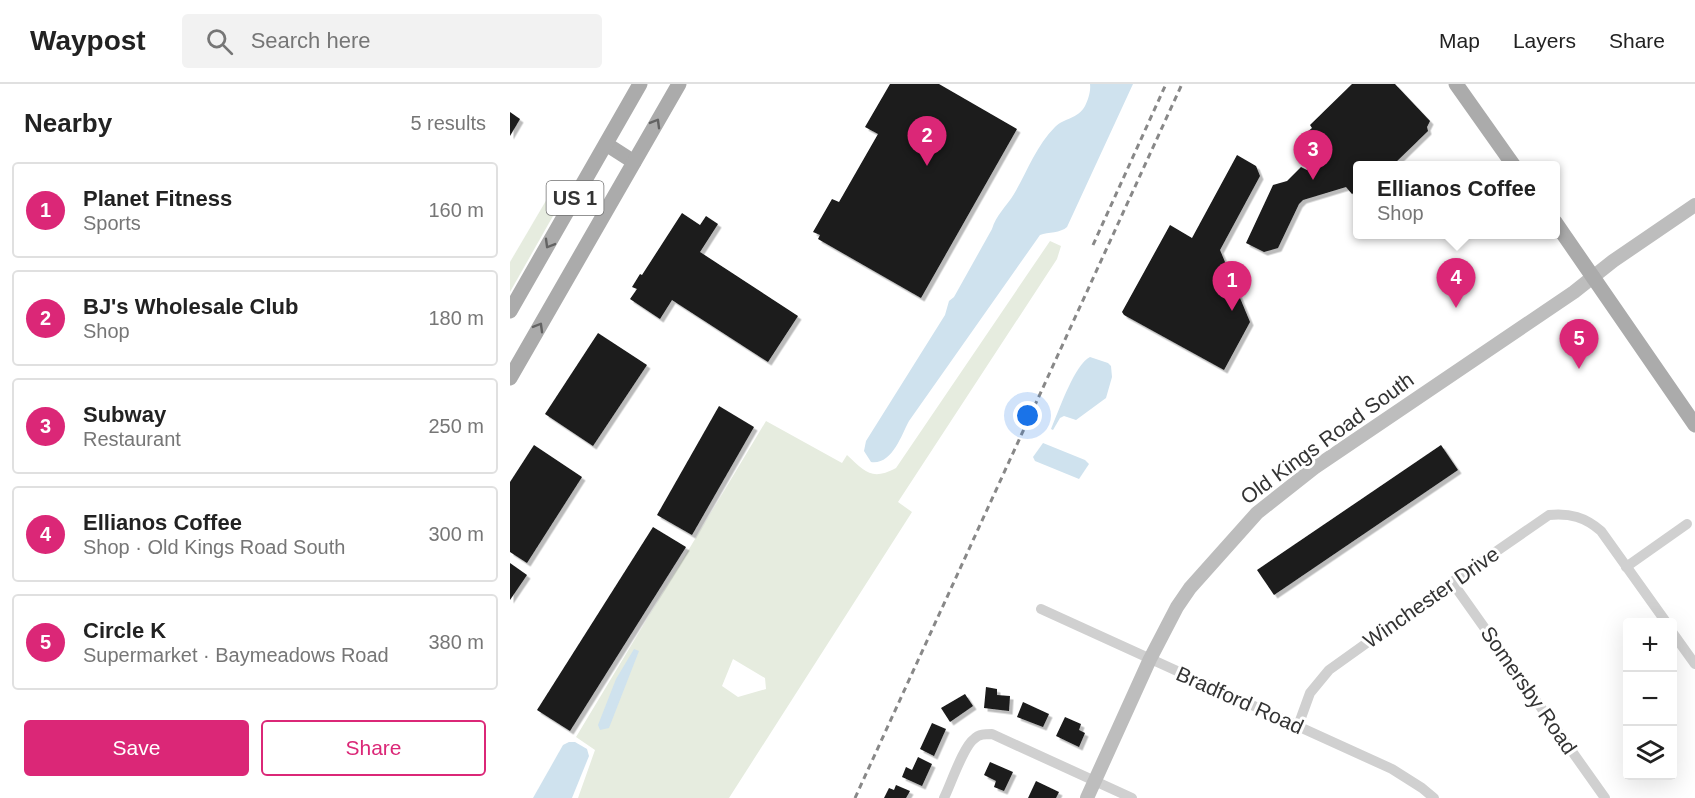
<!DOCTYPE html>
<html lang="en">
<head>
<meta charset="utf-8">
<style>
  body { margin:0; font-family:Arial,sans-serif; background:#f2f2f2; color:#222 }
  .controls { position:absolute; right:18px; bottom:18px; display:grid; overflow:hidden; border-radius:6px; box-shadow:0 6px 24px #0002 }
  .controls button { width:54px; height:54px; display:grid; place-items:center; padding:0; border:0; border-bottom:2px solid #e0e0e0; background:#fff; color:#222; font:30px sans-serif }
  .you { position:absolute; left:518px; top:332px; width:21px; height:21px; margin:-15px; border:4px solid #fff; border-radius:50%; background:#1a73e8; box-shadow:0 0 0 9px #1a73e833 }
  .badge { display:grid; place-items:center; width:39px; height:39px; border-radius:50%; background:#db2777; color:#fff; font-size:20px; font-weight:700 }
  .pin { position:absolute; translate:-50% -50px; filter:drop-shadow(0 2px 3px #0008) }
  .pin::after { content:''; position:absolute; top:32px; width:21px; height:18px; background:inherit; clip-path:polygon(0 0,100% 0,50% 100%) }
  .popup { position:absolute; left:843px; top:77px; width:207px; height:78px; box-sizing:border-box; display:grid; place-content:center; border-radius:6px; background:#fff; filter:drop-shadow(0 2px 4px #0005); font-size:20px; white-space:nowrap; color:#767676 }
  .popup b { font-size:22px; color:#222 }
  .popup::after { content:''; position:absolute; left:50%; top:100%; margin-left:-12px; border:12px solid transparent; border-top-color:#fff }
  .list { margin:0; padding:0; list-style:none }
  h2 { display:flex; justify-content:space-between; align-items:center; height:78px; margin:0; padding:0 24px; font-size:26px }
  h2 small { font-size:20px; font-weight:400; color:#767676 }
  .list li { display:grid; grid-template-columns:39px 1fr auto; gap:18px; align-items:center; box-sizing:border-box; height:96px; margin:0 12px 12px; padding:0 12px; border:2px solid #e0e0e0; border-radius:6px }
  .list b { display:block; font-size:22px; white-space:nowrap }
  .list p { margin:0; font-size:20px; white-space:nowrap; color:#767676 }
  .list em { font-size:20px; font-style:normal; color:#767676 }
  .actions { display:flex; gap:12px; padding:18px 24px }
  .actions a { flex:1; padding:14px 0; border:2px solid #db2777; border-radius:6px; text-align:center; font-size:21px; color:#db2777 }
  .actions .main { background:#db2777; color:#fff }
  .icon { flex:none; width:33px; height:33px; fill:none; stroke:currentColor; stroke-width:2; stroke-linecap:round; stroke-linejoin:round }
  .map { position:relative; flex:none; width:1185px; height:714px; overflow:hidden }
  header { display:flex; align-items:center; gap:36px; box-sizing:border-box; height:84px; padding:0 30px; background:#fff; border-bottom:2px solid #e0e0e0 }
  header strong { font-size:28px }
  nav { display:flex; gap:33px; margin-inline-start:auto; font-size:21px }
  .search { width:420px; height:54px; background:#f2f2f2; display:flex; align-items:center; gap:15px; box-sizing:border-box; padding:0 21px; border-radius:6px; color:#767676; font-size:22px }
  main { display:flex }
  aside { flex:1; background:#fff }
  .map>svg:first-child { display:block }
</style>
</head>
<body>
<header>
<strong>Waypost</strong>
<div class="search"><svg class="icon" aria-label="search" viewBox="0 0 24 24"><circle cx="10" cy="10" r="6"/><path d="M15 15l6 6"/></svg>Search here</div>
<nav><a>Map</a><a>Layers</a><a>Share</a></nav>
</header>
<main>
<aside>
<h2>Nearby<small>5 results</small></h2>
<ul class="list">
<li><span class="badge">1</span><div><b>Planet Fitness</b><p>Sports</p></div><em>160 m</em></li>
<li><span class="badge">2</span><div><b>BJ's Wholesale Club</b><p>Shop</p></div><em>180 m</em></li>
<li><span class="badge">3</span><div><b>Subway</b><p>Restaurant</p></div><em>250 m</em></li>
<li><span class="badge">4</span><div><b>Ellianos Coffee</b><p>Shop · Old Kings Road South</p></div><em>300 m</em></li>
<li><span class="badge">5</span><div><b>Circle K</b><p>Supermarket · Baymeadows Road</p></div><em>380 m</em></li>
</ul>
<div class="actions"><a class="main">Save</a><a>Share</a></div>
</aside>
<div class="map">
<svg width="1185" height="714" viewBox="0 0 1185 714">
  <defs>
    <filter id="shadow"><feDropShadow dx="3.5" dy="3.5" stdDeviation="0" flood-color="#0004"/></filter>
  </defs>
  <rect width="100%" height="100%" fill="#fff"/>
  <g fill="#e6ecdf" fill-rule="evenodd">
    <path d="M44,103L56,109L0,208V178Z"/>
    <path d="M540,157L551,162L547,175L388,418L402,428L219,714H68L85,666L66,653L256,337L332,379L337,371C355,388 362,397 386,384ZM223,575L255,594L256,605L228,613L212,602Z"/>
  </g>
  <g fill="#cfe2ee">
    <path d="M580,0H623L557,143C551,149 538,148 530,151L399,337C391,352 382,381 361,378L354,367L356,357L435,231L439,217L444,213L482,145C486,131 496,123 504,110C517,88 526,62 545,43C554,34 568,35 575,22C578,16 581,7 580,0Z"/>
    <path d="M580,273L598,279L601,282L602,293L596,314L566,336L554,332L550,334L543,346L541,345L543,340C550,324 565,280 580,273Z"/>
    <path d="M533,359L575,376L579,380L569,395L525,377L523,373Z"/>
    <path d="M124,565L129,567L99,644L90,646L88,641L106,595Z"/>
    <path d="M59,658H65L77,665L79,672L62,714H23L53,661Z"/>
  </g>
  <g fill="#1a1a1a" filter="url(#shadow)">
    <path d="M380,0H429L507,45L411,214L308,155L310,151L303,148L322,115L329,118L368,50L355,43Z"/>
    <path d="M842,0H885L920,37L917,43L918,47L882,82H847V106L842,110L836,103L793,116L789,120L768,164L754,168L736,159L763,101L777,97L791,83L797,86L807,76L808,73L790,54L802,44L800,41Z"/>
    <path d="M0,28L10,35L0,52Z"/>
    <path d="M727,71L746,82L750,92L710,166L740,238L714,286L614,231L612,228L660,141L682,154Z"/>
    <path d="M172,129L190,141L196,132L208,140L190,168L288,232L258,278L162,216L150,235L120,215L127,205L122,203L130,190L132,191Z"/>
    <path d="M88,249L137,281L83,362L35,330Z"/>
    <path d="M209,322L244,343L182,451L147,431Z"/>
    <path d="M24,361L72,393L17,479L0,468V398Z"/>
    <path d="M931,361L948,386L764,511L747,486Z"/>
    <path d="M143,443L176,463L60,647L27,626Z"/>
    <path d="M0,479L17,491L0,516Z"/>
    <path d="M476,603L487,605V611L500,612L499,627L474,624Z"/>
    <path d="M455,610L463,622L440,638L431,624Z"/>
    <path d="M513,618L539,630L533,643L507,633Z"/>
    <path d="M555,633L571,640L569,646L575,649L569,663L546,652Z"/>
    <path d="M422,639L436,645L424,672L410,665Z"/>
    <path d="M408,673L422,680L412,702L392,693L396,683L402,686Z"/>
    <path d="M480,678L503,688L494,707L484,703L486,697L474,691Z"/>
    <path d="M526,697L549,708L546,714H518Z"/>
    <path d="M386,701L400,707L396,714H374L379,704L384,706Z"/>
  </g>
  <g fill="none" stroke-linecap="round" stroke-linejoin="round">
    <g stroke="#d0d0d0" stroke-width="10">
      <path d="M1116,483L1177,440"/>
      <path d="M942,498L1095,714"/>
      <path d="M531,525L882,685L912,704L924,714"/>
      <path d="M1162,548L1185,580"/>
      <path d="M788,642L800,609L819,586L942,498L1039,431C1060,429 1075,433 1091,447L1156,538"/>
      <path d="M434,714C441,700 453,663 464,655C469,650 475,650 482,650L622,714"/>
    </g>
    <path stroke="#bdbdbd" stroke-width="14" d="M577,714L640,575L667,523L680,504L747,429L804,384L1064,208L1103,177L1185,121"/>
    <g stroke="#ababab" stroke-width="15">
      <path d="M946,0L1004,82"/>
      <path d="M96,60L124,78"/>
      <path d="M1045,138L1185,341"/>
      <path d="M0,227L130,0"/>
      <path d="M0,294L169,0"/>
    </g>
    <g stroke="#888" stroke-width="3" stroke-dasharray="6 4.5" stroke-linecap="butt">
      <path d="M583,161L656,0"/>
      <path d="M345,714L672,0"/>
    </g>
  </g>
  <defs><path id="oneway-chevron" d="M-2-3.5L2.5 0L-2 3.5" fill="none" stroke-width="1.6" stroke-linecap="round" stroke-linejoin="round" transform="scale(1.5)"/></defs>
  <g stroke="#636363">
    <use href="#oneway-chevron" transform="translate(146 39) rotate(-60)"/>
    <use href="#oneway-chevron" transform="translate(39 160) rotate(120)"/>
    <use href="#oneway-chevron" transform="translate(29 243) rotate(-60)"/>
  </g>
  <g text-anchor="middle" dominant-baseline="central" stroke-width="6" stroke-linejoin="round" paint-order="stroke">
    <rect fill="#fff" stroke="#707070" stroke-width="1.5" x="36.5" y="97" width="57" height="34" rx="4.5"/>
    <g font-size="20" font-weight="bold" fill="#333">
      <text x="65" y="114">US 1</text>
    </g>
    <g font-size="21" fill="#333" stroke="#fff">
      <text transform="translate(817 354) rotate(-36)">Old Kings Road South</text>
      <text transform="translate(921 513) rotate(-35)">Winchester Drive</text>
      <text transform="translate(1019 606) rotate(55)">Somersby Road</text>
      <text transform="translate(730 616) rotate(24)">Bradford Road</text>
    </g>
  </g>
</svg>
<div class="controls">
<button>+</button>
<button>−</button>
<button><svg class="icon" aria-label="layers" viewBox="0 0 24 24"><path d="M12 4l9 5-9 5-9-5zM3 14l9 5 9-5"/></svg></button>
</div>
<div class="you"></div>
<div class="pin badge" style="left:722px;top:227px">1</div>
<div class="pin badge" style="left:417px;top:82px">2</div>
<div class="pin badge" style="left:803px;top:96px">3</div>
<div class="pin badge" style="left:946px;top:224px">4</div>
<div class="popup"><b>Ellianos Coffee</b>Shop</div>
<div class="pin badge" style="left:1069px;top:285px">5</div>
</div>
</main>
</body>
</html>
